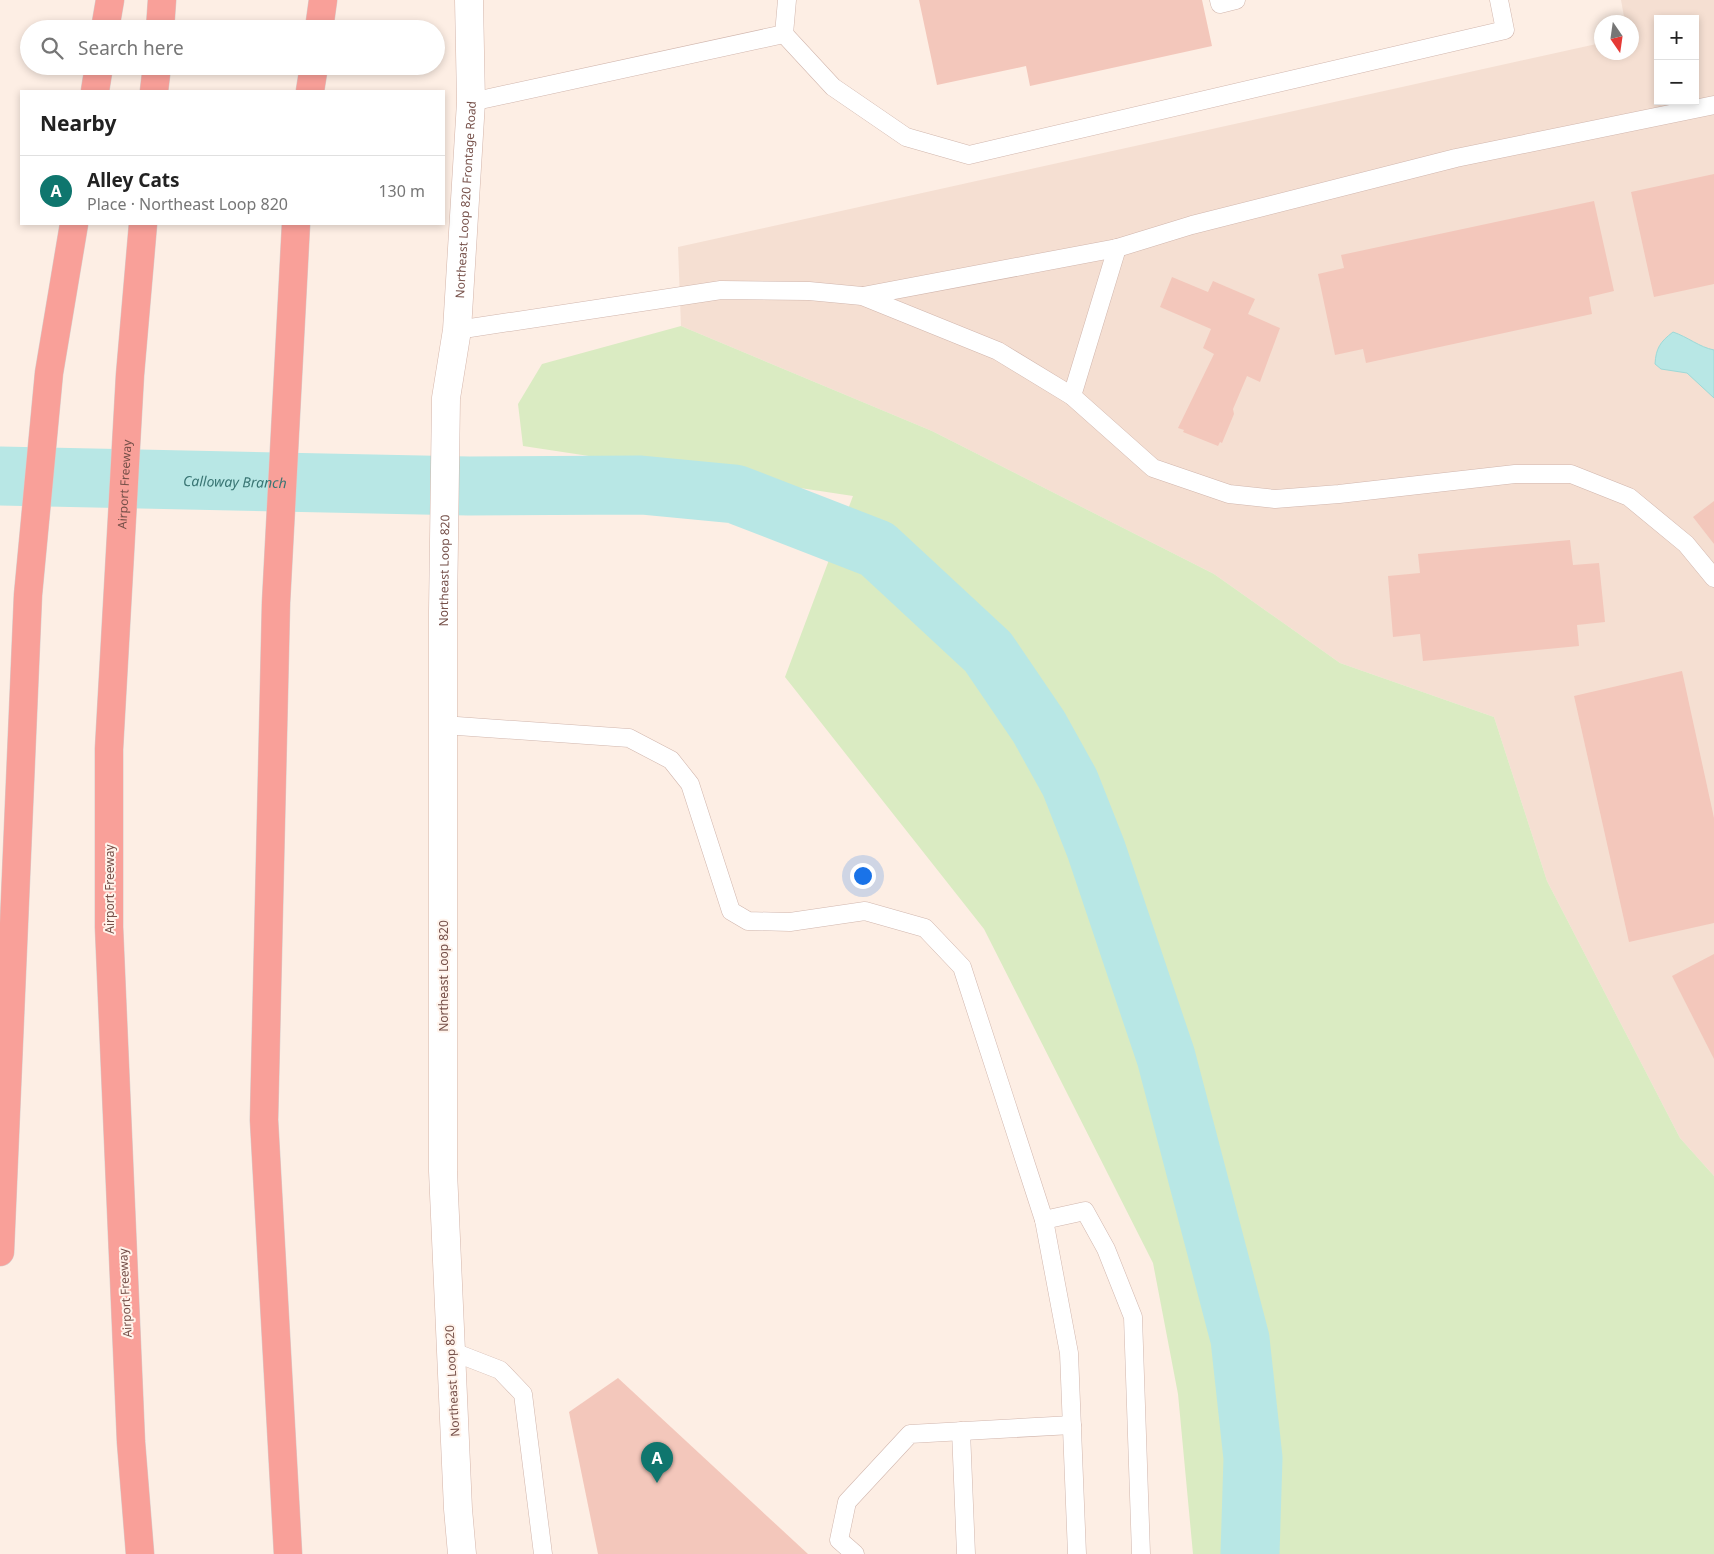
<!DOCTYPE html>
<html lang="en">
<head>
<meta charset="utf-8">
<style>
  body { margin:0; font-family:"Noto Sans",sans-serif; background:#f6f6f6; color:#222 }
  .controls { position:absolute; right:15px; top:15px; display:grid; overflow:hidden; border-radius:0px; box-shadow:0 2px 8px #0003 }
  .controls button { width:45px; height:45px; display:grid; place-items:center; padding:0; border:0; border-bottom:1px solid #e0e0e0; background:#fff; color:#222; font:25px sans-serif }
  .compass { position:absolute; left:1594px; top:15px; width:45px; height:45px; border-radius:50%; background:#fff; box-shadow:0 2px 8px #0003; rotate:167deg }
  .you { position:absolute; left:862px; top:875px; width:18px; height:18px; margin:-12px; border:4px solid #fff; border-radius:50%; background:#1a73e8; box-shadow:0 0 0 8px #1a73e833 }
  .badge { display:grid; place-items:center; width:32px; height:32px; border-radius:50%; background:#0f766e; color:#fff; font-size:16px; font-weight:700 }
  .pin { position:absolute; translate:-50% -41px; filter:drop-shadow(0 1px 2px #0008) }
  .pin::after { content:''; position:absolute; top:26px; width:18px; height:15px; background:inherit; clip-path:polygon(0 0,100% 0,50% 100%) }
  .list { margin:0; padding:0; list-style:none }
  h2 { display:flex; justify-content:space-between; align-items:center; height:65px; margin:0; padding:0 20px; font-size:21px }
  h2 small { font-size:16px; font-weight:400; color:#767676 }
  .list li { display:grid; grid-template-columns:32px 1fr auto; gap:15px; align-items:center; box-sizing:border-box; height:70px; padding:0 20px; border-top:1px solid #e0e0e0 }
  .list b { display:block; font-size:19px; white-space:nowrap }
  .list p { margin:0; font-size:16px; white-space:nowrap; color:#767676 }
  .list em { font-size:16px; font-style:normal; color:#767676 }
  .icon { flex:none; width:28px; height:28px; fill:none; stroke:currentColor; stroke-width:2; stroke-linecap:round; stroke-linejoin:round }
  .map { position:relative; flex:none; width:1714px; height:1554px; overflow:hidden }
  .search { position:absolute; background:#fff; box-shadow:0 2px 8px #0003; left:20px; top:20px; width:425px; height:55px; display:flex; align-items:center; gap:12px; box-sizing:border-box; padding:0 18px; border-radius:28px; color:#767676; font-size:19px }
  .panel { position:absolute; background:#fff; box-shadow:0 2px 8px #0003; left:20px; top:90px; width:425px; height:135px; border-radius:0px }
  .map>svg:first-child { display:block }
</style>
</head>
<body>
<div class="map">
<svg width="1714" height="1554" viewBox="0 0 1714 1554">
  <rect width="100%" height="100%" fill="#fdeee4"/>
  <path fill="#f5dfd2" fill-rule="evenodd" d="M1621,0H1714V1176L1680,1138L1547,881L1494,717L1340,663L1214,574L932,431L681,326L678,247L1601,43L1602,52H1632V22H1625ZM1658,19H1695V101H1658Z"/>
  <path fill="#daebc2" d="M681,326L932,431L1214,574L1340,663L1494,717L1547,881L1680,1138L1714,1176V1554H1193L1178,1394L1153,1263L984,929L785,677L853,496L523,446L518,404L542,364Z"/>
  <path fill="#b8e7e5" stroke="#9ed9d7" d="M1673,332C1688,337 1699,347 1714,350V398L1687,373L1661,369L1655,364C1656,348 1660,342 1673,332Z"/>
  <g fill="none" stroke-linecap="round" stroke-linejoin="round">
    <path stroke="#b8e7e5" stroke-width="59" id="s1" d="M0,476L469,486L641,485L735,494L877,549L988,652L1039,727L1070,783L1096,849L1166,1057L1240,1339L1253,1458L1250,1554"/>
  </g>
  <g fill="#f3c7bb">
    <path d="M919,0H1202L1212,46L1030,86L1026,66L937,85Z"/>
    <path d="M1714,174V284L1654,297L1631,192Z"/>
    <path d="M1594,201L1614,291L1589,297L1592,314L1366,363L1363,349L1335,355L1318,274L1344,268L1341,255Z"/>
    <path d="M1172,277L1208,292L1213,281L1255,299L1248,314L1280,328L1260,382L1247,376L1233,409L1234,414L1222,443L1220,442L1218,446L1183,432L1184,430L1178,428L1214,354L1203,348L1211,329L1160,307Z"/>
    <path d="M1714,501V544L1693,517Z"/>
    <path d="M1570,540L1573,565L1599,563L1605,622L1577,625L1579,646L1423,661L1420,634L1393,637L1388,576L1420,573L1418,554Z"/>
    <path d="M1682,671L1714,818V923L1629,942L1574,696Z"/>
    <path d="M1714,954V1059L1672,976Z"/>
    <path d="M618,1378L808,1554H598L569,1412Z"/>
  </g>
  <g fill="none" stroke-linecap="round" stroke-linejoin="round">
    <defs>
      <g id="service">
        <path d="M1219,0L1220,4L1236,0"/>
        <path d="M784,34L833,87L906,137L969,155L1505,30L1499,0"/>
        <path d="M471,102L784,34L787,0"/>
        <path d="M863,296L1117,248L1192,225L1456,158L1714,105"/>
        <path d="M457,330L721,290L809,291L862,296L998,351L1072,396L1153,468L1229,494L1275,499L1339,494L1515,474H1571L1629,497L1686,544L1714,578"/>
        <path d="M1072,396L1117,248"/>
        <path d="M443,725L629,738L671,760L690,784L731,911L748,921L790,922L865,911L925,928L962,967L1044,1220L1069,1353L1077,1554"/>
        <path d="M1044,1220L1085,1211L1106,1249L1133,1317L1141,1554"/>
        <path d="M451,1351L500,1370L523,1394L543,1554"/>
        <path d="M961,1431L966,1554"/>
        <path d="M855,1554L839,1540L847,1502L910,1434L1072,1425"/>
      </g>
      <g id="secondary">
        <path id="s2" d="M462,1554L458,1509L443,1171V611L446,398L457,330L471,102L469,0"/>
      </g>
      <g id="motorway">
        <path d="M105,29L110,0"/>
        <path d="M160,29L162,0"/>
        <path d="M319,29L323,0"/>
        <path d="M95,91L99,66"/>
        <path d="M154,91L157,66"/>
        <path d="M310,91L314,66"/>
        <path d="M0,1252L28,595L49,373L74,224"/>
        <path id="s3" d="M140,1554L131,1442L109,927V749L130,375L143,224"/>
        <path d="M288,1554L264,1120L276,603L296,224"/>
      </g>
    </defs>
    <use href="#service" stroke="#d1b6ad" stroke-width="19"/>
    <use href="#secondary" stroke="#d4b5aa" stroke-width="29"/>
    <use href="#motorway" stroke="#d9cecc" stroke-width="29"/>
    <use href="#service" stroke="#fff" stroke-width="18"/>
    <use href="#secondary" stroke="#fff" stroke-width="28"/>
    <use href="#motorway" stroke="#f9a099" stroke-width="28"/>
  </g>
  <g text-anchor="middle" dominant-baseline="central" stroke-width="4" stroke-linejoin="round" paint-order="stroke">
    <g font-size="12" fill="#765049" stroke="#fff3eb">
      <text stroke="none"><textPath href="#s2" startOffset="1356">Northeast Loop 820 Frontage Road</textPath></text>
      <text stroke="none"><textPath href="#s3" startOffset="1071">Airport Freeway</textPath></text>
      <text stroke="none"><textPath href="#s2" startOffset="984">Northeast Loop 820</textPath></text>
      <text transform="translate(109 889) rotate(-90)">Airport Freeway</text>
      <text transform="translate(443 976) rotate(-90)">Northeast Loop 820</text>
      <text transform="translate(125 1293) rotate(-93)">Airport Freeway</text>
      <text transform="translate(452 1381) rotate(-93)">Northeast Loop 820</text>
    </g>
    <g font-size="14" font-style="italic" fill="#397573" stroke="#fff3eb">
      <text stroke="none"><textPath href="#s1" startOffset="235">Calloway Branch</textPath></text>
    </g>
  </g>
</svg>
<div class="controls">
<button>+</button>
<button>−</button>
</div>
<svg class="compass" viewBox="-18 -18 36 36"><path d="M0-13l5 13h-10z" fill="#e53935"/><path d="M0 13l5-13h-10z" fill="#767676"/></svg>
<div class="you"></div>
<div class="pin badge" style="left:657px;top:1483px">A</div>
<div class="search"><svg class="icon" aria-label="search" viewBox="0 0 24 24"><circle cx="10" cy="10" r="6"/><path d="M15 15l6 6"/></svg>Search here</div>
<section class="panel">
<h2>Nearby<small></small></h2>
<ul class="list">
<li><span class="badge">A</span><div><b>Alley Cats</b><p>Place · Northeast Loop 820</p></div><em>130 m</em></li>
</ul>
</section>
</div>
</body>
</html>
